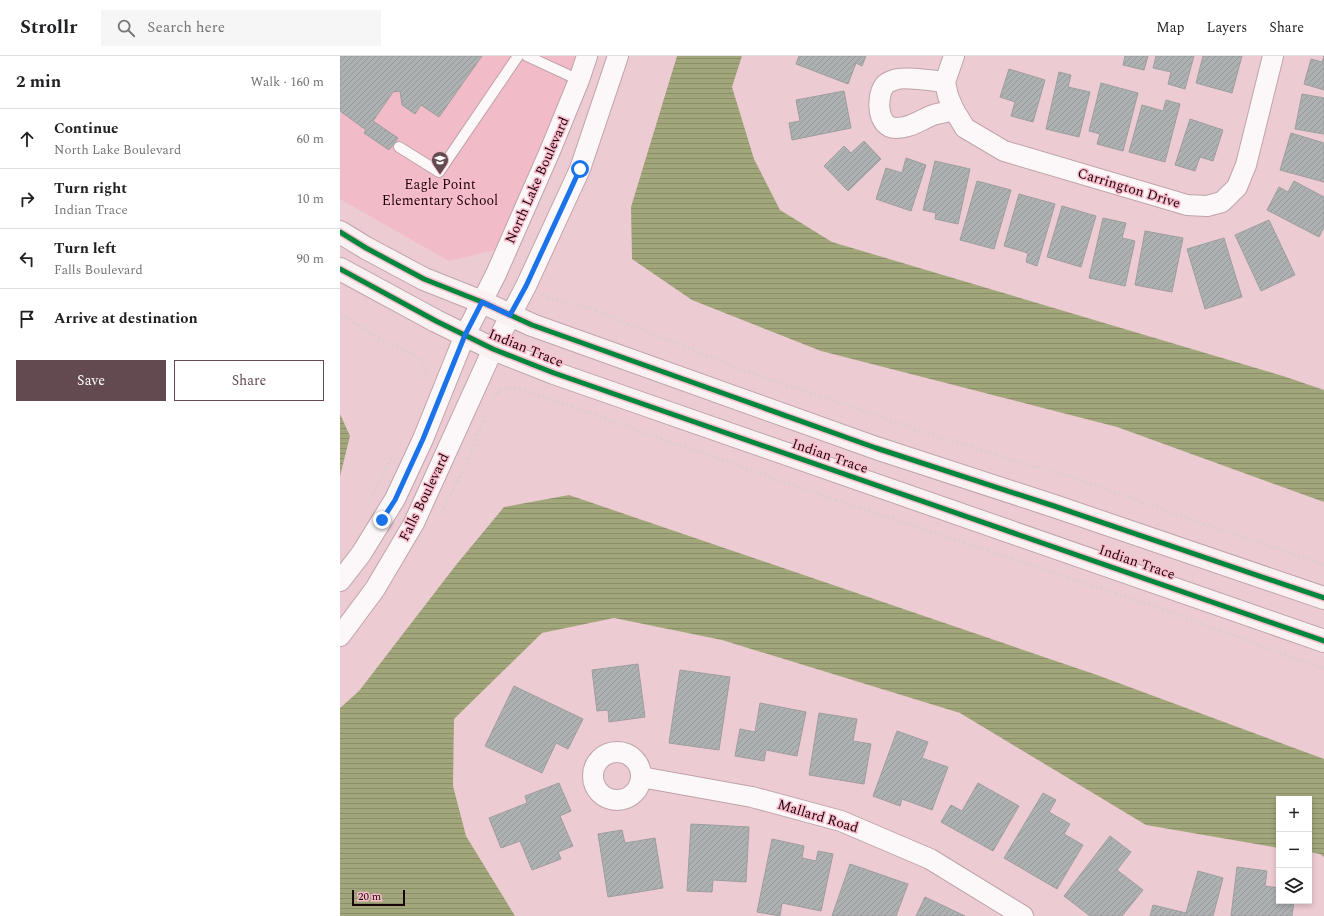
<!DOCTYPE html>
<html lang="en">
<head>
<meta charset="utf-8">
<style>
  body { margin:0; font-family:Spectral,serif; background:#f6f6f6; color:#202124 }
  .controls { position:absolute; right:12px; bottom:12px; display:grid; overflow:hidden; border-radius:0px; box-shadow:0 2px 6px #0003 }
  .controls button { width:36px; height:36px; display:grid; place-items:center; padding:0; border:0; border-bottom:1px solid #e0e0e0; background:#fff; color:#202124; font:20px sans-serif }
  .scale { position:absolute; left:12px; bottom:10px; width:53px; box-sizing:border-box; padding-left:4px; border:2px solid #19050b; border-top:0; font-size:11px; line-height:14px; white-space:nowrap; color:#19050b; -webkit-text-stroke:3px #fbbdcb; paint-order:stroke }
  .stop { position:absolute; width:12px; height:12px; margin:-9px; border:3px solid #1a73e8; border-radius:50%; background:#fff }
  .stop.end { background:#1a73e8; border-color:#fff; box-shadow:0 1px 4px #0008 }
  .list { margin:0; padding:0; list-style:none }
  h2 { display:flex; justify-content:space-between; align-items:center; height:52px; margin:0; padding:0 16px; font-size:17px }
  h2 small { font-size:13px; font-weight:400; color:#757577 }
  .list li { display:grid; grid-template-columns:26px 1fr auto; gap:12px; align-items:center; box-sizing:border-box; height:60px; padding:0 16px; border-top:1px solid #e0e0e0 }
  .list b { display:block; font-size:15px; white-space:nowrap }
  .list p { margin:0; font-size:13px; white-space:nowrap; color:#757577 }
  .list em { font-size:13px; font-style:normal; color:#757577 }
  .actions { display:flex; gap:8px; padding:12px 16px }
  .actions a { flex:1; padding:9px 0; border:1px solid #634a51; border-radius:0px; text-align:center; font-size:14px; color:#634a51 }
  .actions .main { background:#634a51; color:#fff }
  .icon { flex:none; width:22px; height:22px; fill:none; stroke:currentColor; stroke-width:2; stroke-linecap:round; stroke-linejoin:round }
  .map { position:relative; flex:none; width:984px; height:860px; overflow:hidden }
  header { display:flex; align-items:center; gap:24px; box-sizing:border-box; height:56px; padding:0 20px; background:#fff; border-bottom:1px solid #e0e0e0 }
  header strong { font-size:19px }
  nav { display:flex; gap:22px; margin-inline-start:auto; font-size:14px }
  .search { width:280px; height:36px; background:#f6f6f6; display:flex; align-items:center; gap:10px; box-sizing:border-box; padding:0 14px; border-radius:0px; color:#757577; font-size:15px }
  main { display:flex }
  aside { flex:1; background:#fff }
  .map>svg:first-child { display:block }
</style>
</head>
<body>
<header>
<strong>Strollr</strong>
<div class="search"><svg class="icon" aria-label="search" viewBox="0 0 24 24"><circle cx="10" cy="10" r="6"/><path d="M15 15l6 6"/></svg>Search here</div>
<nav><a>Map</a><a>Layers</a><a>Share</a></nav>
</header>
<main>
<aside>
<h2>2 min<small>Walk · 160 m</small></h2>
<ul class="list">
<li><svg class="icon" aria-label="ahead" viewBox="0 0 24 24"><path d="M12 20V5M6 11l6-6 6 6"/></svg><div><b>Continue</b><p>North Lake Boulevard</p></div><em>60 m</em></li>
<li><svg class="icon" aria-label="right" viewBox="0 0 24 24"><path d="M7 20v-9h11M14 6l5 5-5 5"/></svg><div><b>Turn right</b><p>Indian Trace</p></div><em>10 m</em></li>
<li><svg class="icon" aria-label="left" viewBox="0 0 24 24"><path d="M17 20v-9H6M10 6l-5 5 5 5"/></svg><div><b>Turn left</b><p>Falls Boulevard</p></div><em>90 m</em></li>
<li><svg class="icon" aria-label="arrive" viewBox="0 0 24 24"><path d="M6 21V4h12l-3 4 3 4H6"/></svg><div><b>Arrive at destination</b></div></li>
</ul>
<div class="actions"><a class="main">Save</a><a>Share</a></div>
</aside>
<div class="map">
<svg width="984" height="860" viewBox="0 0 984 860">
  <defs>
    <pattern id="water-rules" width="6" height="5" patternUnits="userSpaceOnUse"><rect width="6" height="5" fill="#a2a77b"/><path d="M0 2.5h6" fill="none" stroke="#8b8e69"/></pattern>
    <pattern id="building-hatch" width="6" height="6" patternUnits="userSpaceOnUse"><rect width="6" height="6" fill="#aeb1b2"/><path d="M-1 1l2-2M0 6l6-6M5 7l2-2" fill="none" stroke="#959798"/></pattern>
  </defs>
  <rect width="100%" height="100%" fill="#edcbd3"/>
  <path fill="#f1bbc7" d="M0,0H247L167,191L109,205L0,143Z"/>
  <g fill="url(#water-rules)">
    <path d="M337,0H402L392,31L414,103L440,154L492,186L943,320L984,334V446L777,371L481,295L352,244L292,203L291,151Z"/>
    <path d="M0,358L10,380L0,420Z"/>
    <path d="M229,439L757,619L984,703V801L980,798L969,796V743H939V792L806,769L620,657L382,584L274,562L202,577L114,663L113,730L126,780L175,860H0V652L19,635L116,509L164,451Z"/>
  </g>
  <g fill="url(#building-hatch)" stroke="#9e9d9f">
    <path d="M0,0H142L99,61L81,49L75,58L62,49L60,35L53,36L33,65L58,82L49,94L24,77L26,74L0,55Z"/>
    <path d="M459,0H526L522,10L516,7L508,28L456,8Z"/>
    <path d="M785,0H808L804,14L783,9Z"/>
    <path d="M816,0H854L845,33L828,28L831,16L813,12Z"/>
    <path d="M863,0H902L892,37L856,27Z"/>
    <path d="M984,0V34L964,28L971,3L982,6Z"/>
    <path d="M669,13L705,24L693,66L671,60L675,46L660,41Z"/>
    <path d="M719,16L731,19L728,31L750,36L739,81L706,73Z"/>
    <path d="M761,27L798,37L783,95L757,88L760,78L749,75Z"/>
    <path d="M504,35L511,72L452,84L449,67L460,65L456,44Z"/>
    <path d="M962,38L984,42V78L955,73Z"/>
    <path d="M826,44L840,48L825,106L789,96L802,49L823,55Z"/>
    <path d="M850,63L883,74L873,105L860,101L855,115L835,109Z"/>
    <path d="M951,77L984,87V126L940,114Z"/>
    <path d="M524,85L541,103L508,135L484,110L504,90L511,97Z"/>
    <path d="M566,102L586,109L571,155L536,143L546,112L562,117Z"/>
    <path d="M595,105L630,113L618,168L595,163L596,157L583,154Z"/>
    <path d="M637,125L671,134L654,193L620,184Z"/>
    <path d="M954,125L984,141V171L979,181L927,154L939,131L948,136Z"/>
    <path d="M679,138L715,148L697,210L686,206L688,197L664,190Z"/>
    <path d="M722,150L756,160L741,211L707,201Z"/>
    <path d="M763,162L786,167L782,182L795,185L785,230L749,222Z"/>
    <path d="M929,164L955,219L921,235L895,179Z"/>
    <path d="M805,175L843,182L832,236L795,229Z"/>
    <path d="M884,182L902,241L865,253L847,193Z"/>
    <path d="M298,608L305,661L269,666L268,654L257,655L252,614Z"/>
    <path d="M340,614L390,621L379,694L329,687Z"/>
    <path d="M174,630L243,663L228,693L216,687L202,717L145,690Z"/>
    <path d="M420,647L466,656L457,700L426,694L424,705L395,700L400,673L415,676Z"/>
    <path d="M479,657L517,663L513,685L531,688L524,728L469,719Z"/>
    <path d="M557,675L588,686L582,702L608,711L592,754L562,743L560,750L533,740Z"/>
    <path d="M219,727L231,755L220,760L233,790L218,796L221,803L192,814L180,785L161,792L149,762L187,747L185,740Z"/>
    <path d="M638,727L679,750L653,795L601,766L611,749L622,755Z"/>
    <path d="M703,737L716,744L709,756L730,768L724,778L743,789L717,833L664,802Z"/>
    <path d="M351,768L409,771L406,826L373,824L372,836L347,835Z"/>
    <path d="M282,774L285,787L315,782L323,832L268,841L258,778Z"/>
    <path d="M770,780L791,796L777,814L803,834L782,860H750L724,840Z"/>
    <path d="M432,783L464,790L462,802L476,805L478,795L493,798L481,855L442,847L440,860L417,856Z"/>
    <path d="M510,808L568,828L556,860H492Z"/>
    <path d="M897,811L927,815L925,830L939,832V845H954L952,860H891Z"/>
    <path d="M858,815L883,822L873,860H810L813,849L846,857Z"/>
    <path d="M585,841L625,860H576Z"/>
  </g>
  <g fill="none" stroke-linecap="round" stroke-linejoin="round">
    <defs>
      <g id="lane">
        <path d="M187,0L239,24"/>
        <path d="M59,91L99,116L178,0"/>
      </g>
      <g id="street">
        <path d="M614,0L605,26L608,40L614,54L625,72L664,95L847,149L867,150L882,146L897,131L906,109L933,0"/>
        <path d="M605,26C595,25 562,20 554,24C551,25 546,27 544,30C536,42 537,72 556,72C571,72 580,64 593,59C600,57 607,56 614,54"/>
        <path d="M0,525L21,498L55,443L83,383L125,279L156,218L210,95L239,24L247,0"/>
        <path d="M0,580L35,533L74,467L153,293L186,230L240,113L278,0"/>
        <circle cx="277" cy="720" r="24"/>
        <path d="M301,721L412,741L501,765L590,803L683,860"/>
      </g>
      <g id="secondary">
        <path d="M0,176L26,192L84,223L142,246L192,269L536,392L717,451L984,542"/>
        <path d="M0,213L96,265L153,293L214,317L984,585"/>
      </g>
    </defs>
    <use href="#lane" stroke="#bea4aa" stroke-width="12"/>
    <use href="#street" stroke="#bea4aa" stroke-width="22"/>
    <use href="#secondary" stroke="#bea4aa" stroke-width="24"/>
    <g stroke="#d9ced0" stroke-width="2.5" stroke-dasharray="2 3" stroke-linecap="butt">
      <path d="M204,238V240L255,254L395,311L598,381L733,422L984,509"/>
      <path d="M0,258L48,288L73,297L83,308L86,316V323"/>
      <path d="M153,342C164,328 168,331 184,334L476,437L833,557L984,613"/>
      <path d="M30,444L53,398"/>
      <path d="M101,457L127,407L145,360"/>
    </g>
    <use href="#lane" stroke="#fcf7f8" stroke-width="10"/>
    <use href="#street" stroke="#fcf7f8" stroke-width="20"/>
    <use href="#secondary" stroke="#faf1f3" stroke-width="22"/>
    <defs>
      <g id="cycleway">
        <path d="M0,176L26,192L84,223L142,246L192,269L536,392L717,451L984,542"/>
        <path d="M0,213L96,265L153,293L214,317L984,585"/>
      </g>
    </defs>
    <use href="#cycleway" stroke="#fbbdcb" stroke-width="8"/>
    <use href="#cycleway" stroke="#00873e" stroke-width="5"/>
  </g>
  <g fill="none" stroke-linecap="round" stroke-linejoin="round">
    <path stroke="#1a73e8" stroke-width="5" d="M42,464L55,444L83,383L125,279L142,246L170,259L186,230L240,113"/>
  </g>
  <defs>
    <symbol id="school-pin" viewBox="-11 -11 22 30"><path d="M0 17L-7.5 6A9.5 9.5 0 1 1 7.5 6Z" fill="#634a51" stroke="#fbbdcb"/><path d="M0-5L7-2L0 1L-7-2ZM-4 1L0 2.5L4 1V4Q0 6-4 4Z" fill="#fff"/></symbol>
  </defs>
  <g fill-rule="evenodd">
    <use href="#school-pin" x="90" y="94" width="20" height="27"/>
  </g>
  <g text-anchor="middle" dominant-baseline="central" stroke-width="3" stroke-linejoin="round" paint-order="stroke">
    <g font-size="14" fill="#19050b" stroke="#fbbdcb">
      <text transform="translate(197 124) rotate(-66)">North Lake Boulevard</text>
      <text transform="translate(789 132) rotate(17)">Carrington Drive</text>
      <text transform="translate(186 292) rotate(22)">Indian Trace</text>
      <text transform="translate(490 400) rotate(19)">Indian Trace</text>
      <text transform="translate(84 441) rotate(-64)">Falls Boulevard</text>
      <text transform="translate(797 506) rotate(19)">Indian Trace</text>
      <text transform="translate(478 760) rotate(17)">Mallard Road</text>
    </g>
    <g font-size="14" fill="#19050b" stroke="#fbbdcb">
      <text x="100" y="128">Eagle Point<tspan x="100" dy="16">Elementary School</tspan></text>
    </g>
  </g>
</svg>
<div class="controls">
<button>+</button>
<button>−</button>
<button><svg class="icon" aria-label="layers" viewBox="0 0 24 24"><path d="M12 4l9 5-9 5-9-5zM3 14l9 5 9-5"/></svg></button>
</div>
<div class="scale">20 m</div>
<div class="stop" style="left:240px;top:113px"></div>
<div class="stop end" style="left:42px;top:464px"></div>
</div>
</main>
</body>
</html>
